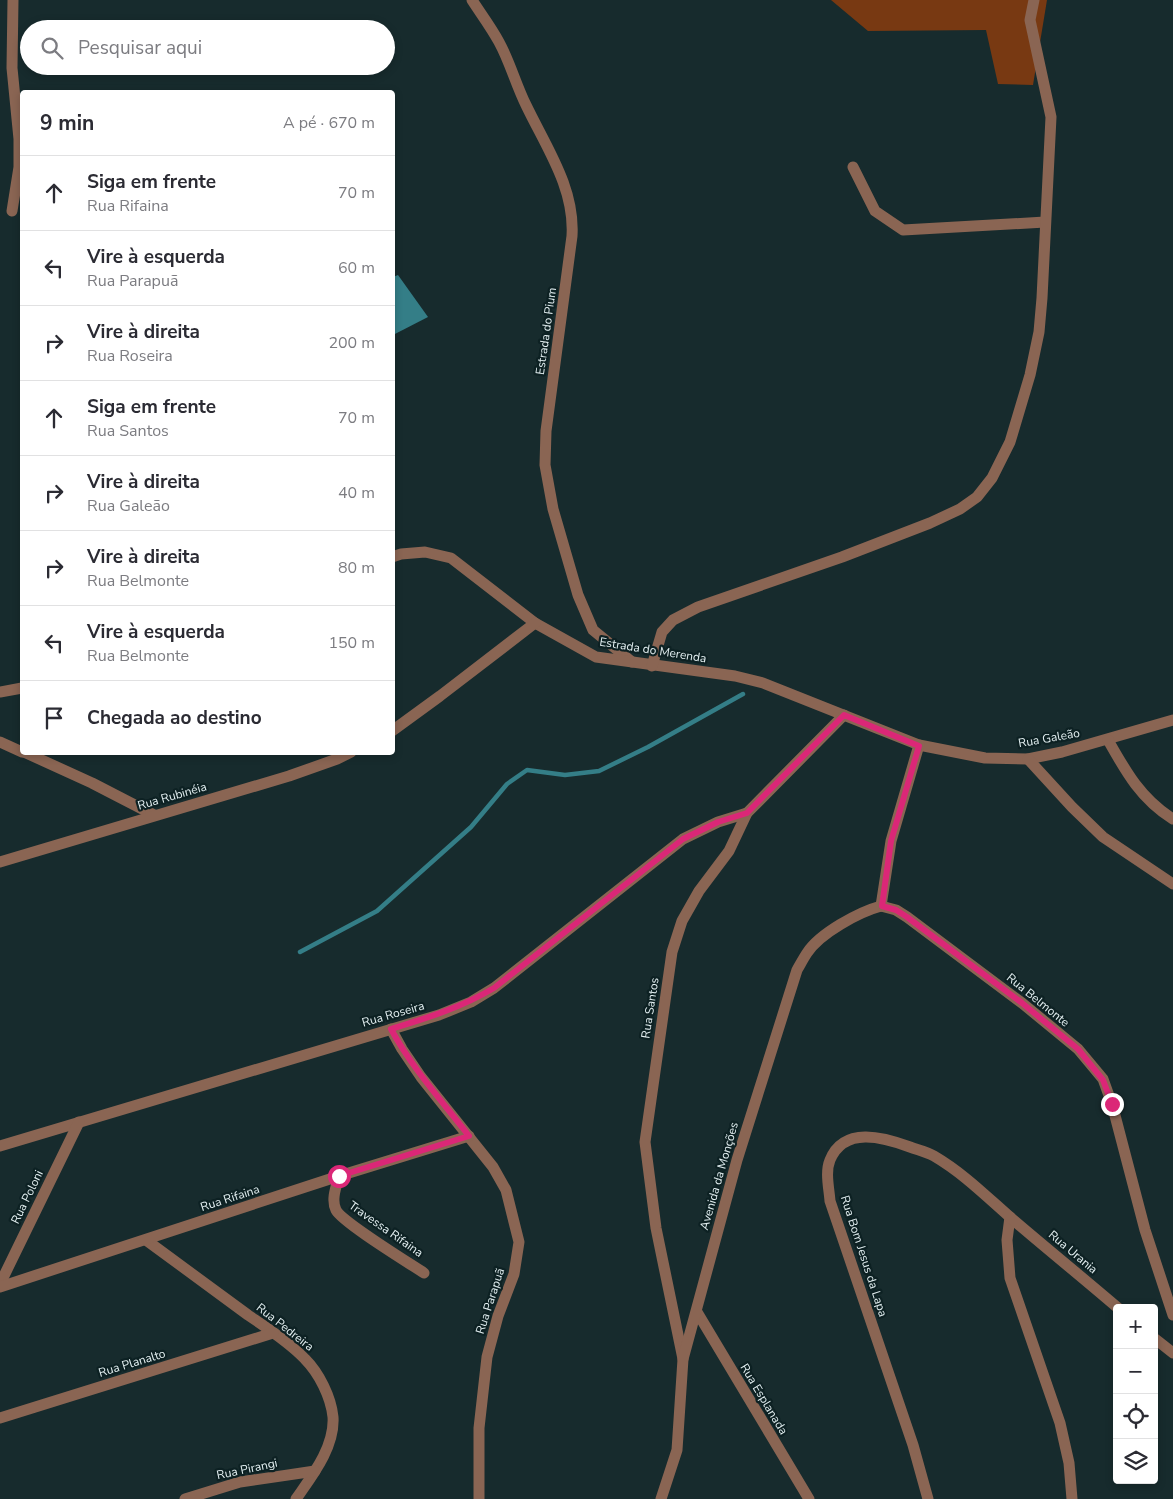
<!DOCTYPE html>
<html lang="pt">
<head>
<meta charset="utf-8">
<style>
  body { margin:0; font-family:"Nunito Sans",sans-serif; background:#f2f2f3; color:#2b2b33 }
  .controls { position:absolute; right:15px; bottom:15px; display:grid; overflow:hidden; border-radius:5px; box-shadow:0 2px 8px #0003 }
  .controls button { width:45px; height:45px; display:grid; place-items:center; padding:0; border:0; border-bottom:1px solid #e1e1e2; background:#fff; color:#2b2b33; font:25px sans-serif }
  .stop { position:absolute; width:15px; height:15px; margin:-11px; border:4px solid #db2777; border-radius:50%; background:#fff }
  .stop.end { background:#db2777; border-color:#fff; box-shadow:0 1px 5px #0008 }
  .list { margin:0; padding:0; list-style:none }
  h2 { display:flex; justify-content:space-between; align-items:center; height:65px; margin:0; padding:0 20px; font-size:21px }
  h2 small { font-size:16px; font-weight:400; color:#7c7c81 }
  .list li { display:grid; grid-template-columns:32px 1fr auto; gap:15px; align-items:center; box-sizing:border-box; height:75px; padding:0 20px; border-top:1px solid #e1e1e2 }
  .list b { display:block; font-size:19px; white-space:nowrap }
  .list p { margin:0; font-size:16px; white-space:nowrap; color:#7c7c81 }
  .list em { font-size:16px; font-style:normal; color:#7c7c81 }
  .icon { flex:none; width:28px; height:28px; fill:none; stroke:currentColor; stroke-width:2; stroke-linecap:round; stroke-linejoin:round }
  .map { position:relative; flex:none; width:1173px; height:1499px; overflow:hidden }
  .search { position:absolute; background:#fff; box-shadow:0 2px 8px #0003; left:20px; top:20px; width:375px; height:55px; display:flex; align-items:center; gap:12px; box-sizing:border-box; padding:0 18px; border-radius:28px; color:#7c7c81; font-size:19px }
  .panel { position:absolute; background:#fff; box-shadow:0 2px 8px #0003; left:20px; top:90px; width:375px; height:665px; border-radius:5px }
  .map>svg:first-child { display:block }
</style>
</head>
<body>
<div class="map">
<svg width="1173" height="1499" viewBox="0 0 1173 1499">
  <rect width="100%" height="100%" fill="#172b2d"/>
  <path fill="#783912" d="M831,0H1047L1033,85L998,84L986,30L868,31Z"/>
  <path fill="#347e87" d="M398,275L428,317L393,335V277Z"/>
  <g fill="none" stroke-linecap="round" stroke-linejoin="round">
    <path stroke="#347e87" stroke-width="4.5" d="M300,952L377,911L471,827L507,784L527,770L565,775L599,771L648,747L743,694"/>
    <g stroke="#8a6553" stroke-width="11">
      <path d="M472,0C481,14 491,27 499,42C510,62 516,85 526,105C546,147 575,188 572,236L546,431L545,465L553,509L578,595L593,630L632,662"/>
      <path d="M853,167L875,211L903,230L1045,222"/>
      <path d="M12,211L19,167V139L12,68L13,0"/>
      <path d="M392,557L401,554L425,552L451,558L535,623L596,657L735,676L763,683L919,745L985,758L1028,759L1062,752L1173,720"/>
      <path d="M652,666L662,632L673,620L698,607L842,557L930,523L960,509L977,497L992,478L1010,442L1030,375L1039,332L1042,298L1051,117L1030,20L1034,0"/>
      <path d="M0,692L22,688"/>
      <path d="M392,731L440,696L535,623"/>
      <path d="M1108,740C1126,772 1141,799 1173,819"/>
      <path d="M0,742L22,752"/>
      <path d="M24,752L92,783L154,815"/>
      <path d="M1028,759L1072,807L1103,837L1173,884"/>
      <path d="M0,862L289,776L337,759L351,752"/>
      <path d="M881,906L896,910L907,917L1022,1003L1078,1049L1103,1079L1112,1104L1145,1230L1173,1315"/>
      <path d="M881,906L891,841L919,745"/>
      <path d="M391,1029L402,1049L421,1077L493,1167L506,1190L519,1242L514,1274L498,1316L487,1357L479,1428V1499"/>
      <path d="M0,1146L439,1015L471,1002L494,988L683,839L718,822L747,813"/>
      <path d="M339,1176C336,1187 331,1200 336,1210C342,1222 409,1263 424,1273"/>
      <path d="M1010,1217L1007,1240L1010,1278L1060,1423L1069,1463L1072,1499"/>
      <path d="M146,1240C180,1265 214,1290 248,1315C267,1328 289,1342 305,1359C319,1373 331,1397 333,1417C335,1447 312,1476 296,1499"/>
      <path d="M0,1284L79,1122"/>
      <path d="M0,1287L339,1176L469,1136"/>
      <path d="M697,1312L809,1499"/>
      <path d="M1154,1338L1173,1353"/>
      <path d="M683,1359L656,1228L645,1142L672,952L682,921L699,891L729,851L747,813L844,715"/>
      <path d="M0,1418L273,1333"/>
      <path d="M185,1499L240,1482L315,1471"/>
      <path d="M661,1499L677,1450L683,1359L737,1160L797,970C800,965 803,959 807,953C820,933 859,912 881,906"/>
      <path d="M928,1499L913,1445L830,1201C829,1188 825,1172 830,1160C844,1126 883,1137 910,1147C918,1150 927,1152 934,1156C963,1173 986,1196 1011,1218C1046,1248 1083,1278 1118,1308"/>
    </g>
  </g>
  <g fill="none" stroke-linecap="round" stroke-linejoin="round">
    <path stroke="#db2777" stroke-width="6" d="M339,1176L469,1136C442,1101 412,1068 391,1029C430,1017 460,1008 494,988L683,839L718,822L747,813L844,715L919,746L891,841L882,906L896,910L907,917L1022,1003L1078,1049L1103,1080L1112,1104"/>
  </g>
  <g text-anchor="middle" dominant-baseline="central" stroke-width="4.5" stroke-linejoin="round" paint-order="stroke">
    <g font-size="12" fill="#e4f0f2" stroke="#0d2123">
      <text transform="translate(546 331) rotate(-82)">Estrada do Pium</text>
      <text transform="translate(653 650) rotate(9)">Estrada do Merenda</text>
      <text transform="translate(1049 738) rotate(-10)">Rua Galeão</text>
      <text transform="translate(172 796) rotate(-16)">Rua Rubinéia</text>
      <text transform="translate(1038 1000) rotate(39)">Rua Belmonte</text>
      <text transform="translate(650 1008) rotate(-81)">Rua Santos</text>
      <text transform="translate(393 1014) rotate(-16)">Rua Roseira</text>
      <text transform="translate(719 1176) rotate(-74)">Avenida da Monções</text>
      <text transform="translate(27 1197) rotate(-64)">Rua Poloni</text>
      <text transform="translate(230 1198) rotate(-18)">Rua Rifaina</text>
      <text transform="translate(386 1229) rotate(35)">Travessa Rifaina</text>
      <text transform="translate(1073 1252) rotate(40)">Rua Urania</text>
      <text transform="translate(864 1256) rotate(72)">Rua Bom Jesus da Lapa</text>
      <text transform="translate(490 1301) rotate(-72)">Rua Parapuã</text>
      <text transform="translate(285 1327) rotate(38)">Rua Pedreira</text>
      <text transform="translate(132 1363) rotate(-17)">Rua Planalto</text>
      <text transform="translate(764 1399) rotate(59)">Rua Esplanada</text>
      <text transform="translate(247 1469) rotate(-12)">Rua Pirangi</text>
    </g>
  </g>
</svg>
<div class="controls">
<button>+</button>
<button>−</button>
<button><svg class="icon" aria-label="locate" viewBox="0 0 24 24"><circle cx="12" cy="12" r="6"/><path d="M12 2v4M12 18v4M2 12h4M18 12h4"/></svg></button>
<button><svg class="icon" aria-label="layers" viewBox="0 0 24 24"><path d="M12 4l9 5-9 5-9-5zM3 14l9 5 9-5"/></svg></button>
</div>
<div class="stop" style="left:339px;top:1176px"></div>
<div class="stop end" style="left:1112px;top:1104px"></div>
<div class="search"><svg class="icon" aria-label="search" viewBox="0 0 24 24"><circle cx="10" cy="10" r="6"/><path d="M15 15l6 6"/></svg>Pesquisar aqui</div>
<section class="panel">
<h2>9 min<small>A pé · 670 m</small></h2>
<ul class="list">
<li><svg class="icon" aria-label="ahead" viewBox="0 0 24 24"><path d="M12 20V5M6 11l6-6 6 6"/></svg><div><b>Siga em frente</b><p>Rua Rifaina</p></div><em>70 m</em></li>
<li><svg class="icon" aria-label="left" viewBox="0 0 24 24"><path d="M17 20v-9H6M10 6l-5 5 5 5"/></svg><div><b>Vire à esquerda</b><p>Rua Parapuã</p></div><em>60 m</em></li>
<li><svg class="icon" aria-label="right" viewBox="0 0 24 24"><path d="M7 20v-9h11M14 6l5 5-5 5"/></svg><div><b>Vire à direita</b><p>Rua Roseira</p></div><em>200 m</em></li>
<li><svg class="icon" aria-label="ahead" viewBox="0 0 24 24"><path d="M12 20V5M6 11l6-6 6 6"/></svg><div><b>Siga em frente</b><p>Rua Santos</p></div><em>70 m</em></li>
<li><svg class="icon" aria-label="right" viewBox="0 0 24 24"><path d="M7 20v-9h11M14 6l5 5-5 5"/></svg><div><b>Vire à direita</b><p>Rua Galeão</p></div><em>40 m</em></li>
<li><svg class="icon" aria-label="right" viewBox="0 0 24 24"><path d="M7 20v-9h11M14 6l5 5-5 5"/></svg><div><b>Vire à direita</b><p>Rua Belmonte</p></div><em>80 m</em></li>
<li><svg class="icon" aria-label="left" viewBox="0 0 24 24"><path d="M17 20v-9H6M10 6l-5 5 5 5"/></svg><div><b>Vire à esquerda</b><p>Rua Belmonte</p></div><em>150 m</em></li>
<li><svg class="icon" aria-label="arrive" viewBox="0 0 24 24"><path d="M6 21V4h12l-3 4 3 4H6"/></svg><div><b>Chegada ao destino</b></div></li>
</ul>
</section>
</div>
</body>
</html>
